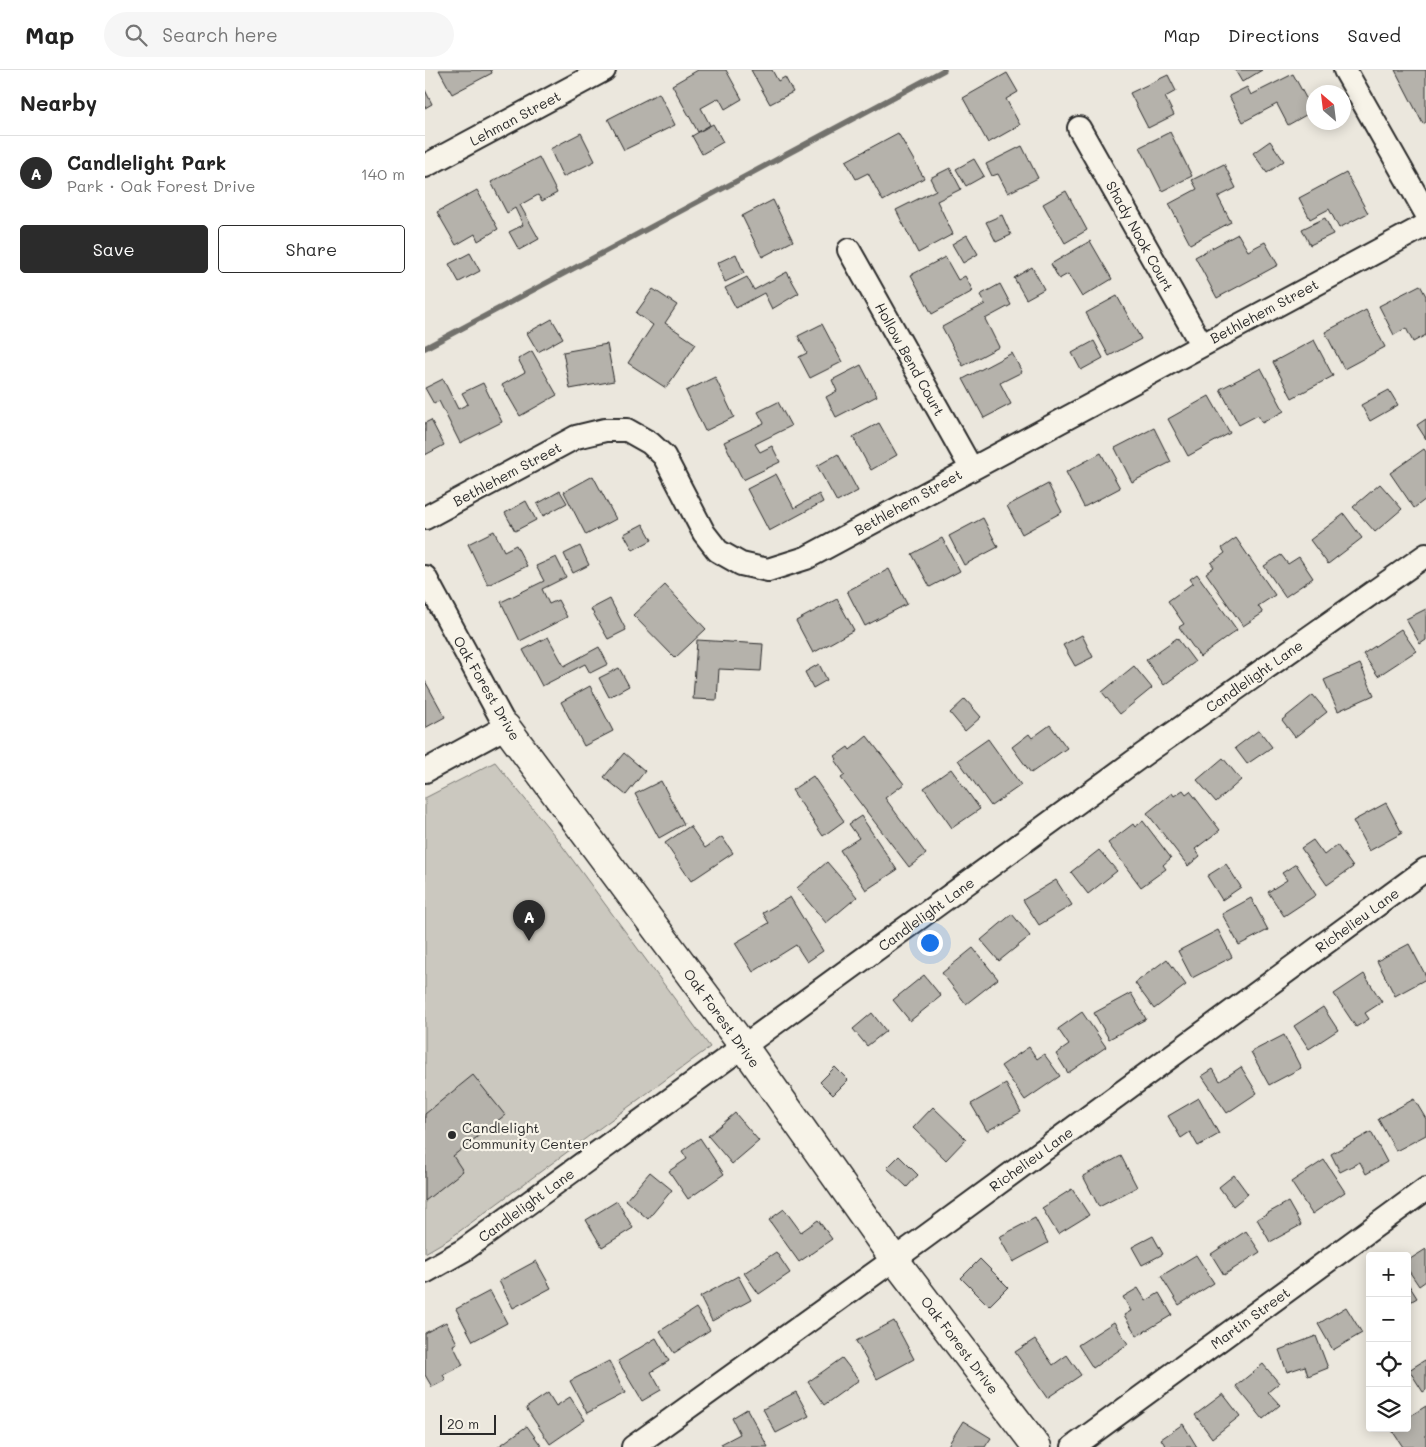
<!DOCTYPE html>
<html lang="en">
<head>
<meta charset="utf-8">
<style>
  body { margin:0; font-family:Mali,sans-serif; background:#f6f6f6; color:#222 }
  .controls { position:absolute; right:15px; bottom:15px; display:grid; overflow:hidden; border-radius:5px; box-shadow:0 2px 12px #0003 }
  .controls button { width:45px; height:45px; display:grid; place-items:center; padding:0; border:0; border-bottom:1px solid #e0e0e0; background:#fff; color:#222; font:25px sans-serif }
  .compass { position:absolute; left:881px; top:15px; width:45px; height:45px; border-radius:50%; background:#fff; box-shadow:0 2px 12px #0003; rotate:332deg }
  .scale { position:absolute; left:15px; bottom:12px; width:56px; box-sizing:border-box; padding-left:5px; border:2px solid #2b2b2b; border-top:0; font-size:14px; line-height:18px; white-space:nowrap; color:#2b2b2b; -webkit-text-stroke:4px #f7f3e8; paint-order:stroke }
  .you { position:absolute; left:504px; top:872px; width:18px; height:18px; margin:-12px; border:4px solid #fff; border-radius:50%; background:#1a73e8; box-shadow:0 0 0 8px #1a73e833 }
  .badge { display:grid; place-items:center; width:32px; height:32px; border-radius:50%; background:#2b2b2b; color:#fff; font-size:16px; font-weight:700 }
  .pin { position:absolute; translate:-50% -41px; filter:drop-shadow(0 1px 2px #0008) }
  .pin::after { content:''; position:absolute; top:26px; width:18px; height:15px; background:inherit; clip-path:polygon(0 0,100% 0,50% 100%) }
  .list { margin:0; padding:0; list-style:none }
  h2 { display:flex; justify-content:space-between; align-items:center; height:65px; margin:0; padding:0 20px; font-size:21px }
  h2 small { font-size:16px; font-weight:400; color:#767676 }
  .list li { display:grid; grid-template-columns:32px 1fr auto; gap:15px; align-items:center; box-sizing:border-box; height:75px; padding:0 20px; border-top:1px solid #e0e0e0 }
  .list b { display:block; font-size:19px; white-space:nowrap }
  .list p { margin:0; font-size:16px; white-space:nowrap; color:#767676 }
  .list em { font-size:16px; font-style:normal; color:#767676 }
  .actions { display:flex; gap:10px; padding:15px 20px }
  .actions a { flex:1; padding:11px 0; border:1px solid #2b2b2b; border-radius:5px; text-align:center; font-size:18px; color:#2b2b2b }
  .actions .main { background:#2b2b2b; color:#fff }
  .icon { flex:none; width:28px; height:28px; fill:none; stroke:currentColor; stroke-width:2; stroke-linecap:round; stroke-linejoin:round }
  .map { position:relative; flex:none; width:1001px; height:1377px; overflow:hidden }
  header { display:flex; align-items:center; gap:30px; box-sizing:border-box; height:70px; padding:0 25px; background:#fff; border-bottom:1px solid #e0e0e0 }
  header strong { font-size:24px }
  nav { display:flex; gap:28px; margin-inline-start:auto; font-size:18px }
  .search { width:350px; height:45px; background:#f6f6f6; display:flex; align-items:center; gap:12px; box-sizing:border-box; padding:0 18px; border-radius:28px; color:#767676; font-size:19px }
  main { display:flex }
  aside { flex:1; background:#fff }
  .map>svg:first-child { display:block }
</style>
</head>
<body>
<header>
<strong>Map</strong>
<div class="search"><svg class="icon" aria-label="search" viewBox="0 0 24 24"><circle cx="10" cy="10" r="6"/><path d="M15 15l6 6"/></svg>Search here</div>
<nav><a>Map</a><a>Directions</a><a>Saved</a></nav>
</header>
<main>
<aside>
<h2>Nearby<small></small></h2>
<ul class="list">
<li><span class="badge">A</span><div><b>Candlelight Park</b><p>Park · Oak Forest Drive</p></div><em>140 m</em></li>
</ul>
<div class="actions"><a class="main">Save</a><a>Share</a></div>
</aside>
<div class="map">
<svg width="1001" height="1377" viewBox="0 0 1001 1377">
  <rect width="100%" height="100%" fill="#ebe7dd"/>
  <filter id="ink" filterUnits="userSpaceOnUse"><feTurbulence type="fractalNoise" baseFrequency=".02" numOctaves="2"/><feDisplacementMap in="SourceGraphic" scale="10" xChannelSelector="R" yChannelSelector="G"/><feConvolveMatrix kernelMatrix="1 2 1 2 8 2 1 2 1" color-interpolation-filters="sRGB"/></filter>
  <g filter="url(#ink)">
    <path fill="#cbc8bf" stroke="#7b7a75" d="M70,692L130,766L285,977L24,1169L0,1183V728Z"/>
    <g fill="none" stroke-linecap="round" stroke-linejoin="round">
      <path stroke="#72716c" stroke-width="5.5" d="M0,278L519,0"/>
    </g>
    <g fill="#b5b2ab" stroke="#2b2b2b">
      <path d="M14,0H66L67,3L27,24Z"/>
      <path d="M273,0H301L317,29L300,39L294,28L276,38L285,55L273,62L247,15Z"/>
      <path d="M326,0H347L353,11L360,7L368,22L345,34Z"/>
      <path d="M810,0H837L817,12Z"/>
      <path d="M970,0H1001V52L998,54Z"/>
      <path d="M582,3L593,22L581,29L595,55L563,73L538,28Z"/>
      <path d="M868,4L888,41L863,55L852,34L818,52L804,26L822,17L826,25Z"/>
      <path d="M743,5L751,21L740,27L749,45L723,58L705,23Z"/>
      <path d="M0,20L7,34L0,38Z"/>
      <path d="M234,23L250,55L199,80L183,49Z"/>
      <path d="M288,54L298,72L277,84L267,66Z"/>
      <path d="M745,62L767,106L737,121L715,77Z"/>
      <path d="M156,63L170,91L138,107L125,79Z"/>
      <path d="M473,63L499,108L458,131L443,103L431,109L421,91Z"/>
      <path d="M845,71L859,91L842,103L828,83Z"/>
      <path d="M597,76L613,108L583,123L573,104L567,106L561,94Z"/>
      <path d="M114,87L132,123L117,131L113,125L95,135L114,169L94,180L84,162L98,155L90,138L82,143L66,112Z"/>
      <path d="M549,89L559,106L541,116L531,99Z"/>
      <path d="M799,94L811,118L793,127L806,152L765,174L744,134L772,119L767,110Z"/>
      <path d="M525,98L536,119L512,131L528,164L493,183L471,140L511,120L505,108Z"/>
      <path d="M921,103L943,143L914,158L904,139L885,149L874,128Z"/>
      <path d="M52,120L73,159L53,171L50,164L31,175L12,142Z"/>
      <path d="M641,121L662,160L640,173L618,134Z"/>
      <path d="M348,130L368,171L337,187L317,146Z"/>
      <path d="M577,145L586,165L571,172L561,152Z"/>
      <path d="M900,148L908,164L885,175L877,159Z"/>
      <path d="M813,164L823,181L840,172L853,195L792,228L770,187Z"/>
      <path d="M542,165L553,184L538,193L527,174Z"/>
      <path d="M665,171L687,209L657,227L643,204L634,209L626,194Z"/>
      <path d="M45,183L55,201L34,212L24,194Z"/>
      <path d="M311,184L319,203L300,212L292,193Z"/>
      <path d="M520,187L533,210L540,206L548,221L507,244L486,205Z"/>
      <path d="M607,197L619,219L601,229L589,208Z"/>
      <path d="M362,202L374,223L347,239L339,223L311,238L300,218L322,207L329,220Z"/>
      <path d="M575,214L586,235L560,249L574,277L538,296L517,257L560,234L555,225Z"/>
      <path d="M995,215L1001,226V265L988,272L981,258L969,265L954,236Z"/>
      <path d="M228,219L252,235L240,253L271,274L241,318L203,293L228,255L211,243Z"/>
      <path d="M692,226L716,269L684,286L661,243Z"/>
      <path d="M941,240L960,277L919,299L900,262Z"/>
      <path d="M127,249L138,268L113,282L102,263Z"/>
      <path d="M397,254L417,292L385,308L374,287L382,283L373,266Z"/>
      <path d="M889,270L908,306L867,328L848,292Z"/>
      <path d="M669,271L678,288L656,300L647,283Z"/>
      <path d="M182,274L189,311L145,319L138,282Z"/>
      <path d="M107,281L132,325L95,346L77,315L100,302L93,289Z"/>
      <path d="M587,283L597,302L575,313L586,334L559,348L538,309Z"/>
      <path d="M436,295L452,326L411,347L401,327L412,321L407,310Z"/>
      <path d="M836,298L859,341L837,353L833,345L814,355L795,319Z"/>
      <path d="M290,307L309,347L280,361L261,321Z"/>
      <path d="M18,309L33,339L43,334L37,323L58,313L77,352L35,373L14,331L9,334L0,318Z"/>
      <path d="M964,320L973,335L945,351L936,335Z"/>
      <path d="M784,326L805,363L763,386L743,349Z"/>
      <path d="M353,332L366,356L330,374L335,382L347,376L355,392L318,410L299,372L339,353L333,342Z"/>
      <path d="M1001,349V369L992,355Z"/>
      <path d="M6,350L19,375L0,385V353Z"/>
      <path d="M454,353L472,385L446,400L428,367Z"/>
      <path d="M729,358L746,392L707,412L690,378Z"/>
      <path d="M999,379L1001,382V429L989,438L965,403Z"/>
      <path d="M676,383L695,418L659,437L641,402Z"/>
      <path d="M413,384L433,421L412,432L392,396Z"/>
      <path d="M351,404L369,438L394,424L398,432L344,461L322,419Z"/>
      <path d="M168,406L191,449L161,465L139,422Z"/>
      <path d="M623,414L637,442L597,464L582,436Z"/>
      <path d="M955,414L977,439L950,462L928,437Z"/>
      <path d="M135,421L142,433L118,446L112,434Z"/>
      <path d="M101,431L111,450L90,461L80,443Z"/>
      <path d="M919,444L937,468L903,494L885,470Z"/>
      <path d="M558,448L573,477L539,495L524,466Z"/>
      <path d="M218,454L227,470L208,480L199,464Z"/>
      <path d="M69,461L79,481L91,475L102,496L63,515L43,474Z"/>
      <path d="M517,468L535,501L505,517L487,484Z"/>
      <path d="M811,468L850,525L833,536L838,543L818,556L781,503L789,497L786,493L800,483L797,478Z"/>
      <path d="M155,476L164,495L148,503L139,484Z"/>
      <path d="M856,485L863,494L874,487L888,508L860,527L839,496Z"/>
      <path d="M131,487L141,507L117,519L124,534L133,530L142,547L95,571L76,532L119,511L111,496Z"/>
      <path d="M464,499L482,534L440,556L422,521Z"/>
      <path d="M772,504L812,560L775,587L754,557L759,554L743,531L768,513L765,509Z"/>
      <path d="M240,515L281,559L250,588L208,545Z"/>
      <path d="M185,529L201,560L183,569L166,539Z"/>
      <path d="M412,529L429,560L388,583L371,551Z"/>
      <path d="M1001,539V570L995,574L981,549Z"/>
      <path d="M976,559L991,581L953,606L938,584Z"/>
      <path d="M657,565L668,587L650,596L638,575Z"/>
      <path d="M123,567L139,596L174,577L183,594L165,603L160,594L117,616L98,580Z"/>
      <path d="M752,568L770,592L739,615L721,590Z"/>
      <path d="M272,570L338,574L336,601L294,599L292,630L268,629Z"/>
      <path d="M394,594L402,610L388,618L380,602Z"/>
      <path d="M935,594L949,625L913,641L899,610Z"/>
      <path d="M709,596L727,618L695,644L677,622Z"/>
      <path d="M194,598L204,616L184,627L174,608Z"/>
      <path d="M0,611L20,647L0,658Z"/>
      <path d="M165,616L188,661L159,676L136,632Z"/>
      <path d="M888,625L902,642L870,667L857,650Z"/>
      <path d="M540,629L556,647L540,661L525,643Z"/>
      <path d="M625,655L642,678L606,703L587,677L604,664L607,668Z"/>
      <path d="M834,660L847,677L822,694L810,678Z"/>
      <path d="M442,666L479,714L460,728L501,784L484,797L416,708L420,705L410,691L412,689L410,686L423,677L425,680Z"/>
      <path d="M563,669L596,715L566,736L533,690Z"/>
      <path d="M199,683L220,701L201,725L179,707Z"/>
      <path d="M798,688L816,710L791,732L772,710Z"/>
      <path d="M526,699L555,739L527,758L499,718Z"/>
      <path d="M388,706L419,751L398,766L367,720Z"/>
      <path d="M236,711L259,754L234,768L210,724Z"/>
      <path d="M758,720L761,724L765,721L795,760L770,779L775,786L763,796L722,743L747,723L749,726Z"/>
      <path d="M961,733L977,763L944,781L928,751Z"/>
      <path d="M436,746L472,800L441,820L415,780L434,768L424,754Z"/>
      <path d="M718,751L746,788L738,795L741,799L716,817L683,773L708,754L710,757Z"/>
      <path d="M265,756L280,778L297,767L308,783L266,811L240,773Z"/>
      <path d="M888,770L899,785L912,775L928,797L902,815L876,778Z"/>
      <path d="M674,780L692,801L663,824L646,802Z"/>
      <path d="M402,792L432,827L401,853L372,818Z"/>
      <path d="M801,794L816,817L797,830L782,806Z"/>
      <path d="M871,794L891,825L859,846L843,822L862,810L857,803Z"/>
      <path d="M631,810L647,835L614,855L598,830Z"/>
      <path d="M365,827L398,881L382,892L371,875L328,902L310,873L344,853L338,843Z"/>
      <path d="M826,828L843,860L814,875L797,844Z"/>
      <path d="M587,844L605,866L574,891L556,870Z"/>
      <path d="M793,860L807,887L767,908L753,881Z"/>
      <path d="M984,874L1001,906V909L970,926L952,891Z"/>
      <path d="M548,878L573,909L541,934L517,903Z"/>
      <path d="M742,889L761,915L729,939L710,913Z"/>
      <path d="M939,904L957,932L940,943L944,949L931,957L909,924Z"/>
      <path d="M499,905L516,926L485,951L468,930Z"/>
      <path d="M706,923L721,949L684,969L669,943Z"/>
      <path d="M898,937L913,960L884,979L869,956Z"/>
      <path d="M657,942L681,977L643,1003L631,984L644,975L633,959Z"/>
      <path d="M447,943L461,961L442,976L428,959Z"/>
      <path d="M859,965L876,998L844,1015L826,982Z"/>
      <path d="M604,977L612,989L619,984L635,1006L600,1030L576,996Z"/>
      <path d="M410,997L423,1010L408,1025L395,1012Z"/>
      <path d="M816,997L832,1023L802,1043L777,1006L788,999L795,1011Z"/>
      <path d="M48,1005L80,1045L28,1086L38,1101L0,1131V1044Z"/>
      <path d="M581,1014L596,1042L562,1061L546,1034Z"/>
      <path d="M774,1028L794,1064L773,1076L765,1062L756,1068L743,1046Z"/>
      <path d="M989,1029L1001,1049V1065L971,1081L953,1049Z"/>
      <path d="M508,1037L541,1069L521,1090L488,1058Z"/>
      <path d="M310,1043L334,1071L307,1094L283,1066Z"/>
      <path d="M946,1062L962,1092L941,1104L935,1092L915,1102L906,1084Z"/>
      <path d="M275,1068L299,1104L263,1129L244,1101L262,1089L257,1081Z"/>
      <path d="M474,1086L493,1105L482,1117L462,1098Z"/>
      <path d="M696,1086L712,1117L674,1137L658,1106Z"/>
      <path d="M899,1090L920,1122L887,1144L866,1112Z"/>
      <path d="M225,1102L247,1120L223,1149L201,1130Z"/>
      <path d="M809,1105L823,1124L808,1136L794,1117Z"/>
      <path d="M647,1119L664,1145L633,1164L617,1138Z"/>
      <path d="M192,1131L208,1158L177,1177L161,1150Z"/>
      <path d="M863,1132L876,1155L845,1172L832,1149Z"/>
      <path d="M359,1139L376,1162L393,1150L407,1169L374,1192L344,1150Z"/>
      <path d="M610,1148L623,1173L588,1192L574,1167Z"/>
      <path d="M821,1161L835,1182L799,1205L786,1184Z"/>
      <path d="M728,1166L738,1184L717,1195L707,1177Z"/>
      <path d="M1001,1179V1211L994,1216L982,1198V1191Z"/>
      <path d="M351,1182L365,1203L334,1224L319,1203Z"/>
      <path d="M771,1185L789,1213L754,1235L736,1206Z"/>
      <path d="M555,1189L583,1217L564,1236L536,1208Z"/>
      <path d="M111,1191L126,1218L88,1238L74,1211Z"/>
      <path d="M313,1206L326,1230L287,1251L275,1227Z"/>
      <path d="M982,1212L992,1228L982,1234Z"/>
      <path d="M713,1218L721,1231L734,1223L747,1245L712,1266L699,1245L706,1241L698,1227Z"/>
      <path d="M65,1221L82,1253L48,1271L31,1239Z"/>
      <path d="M921,1237L937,1263L908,1280L893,1254Z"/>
      <path d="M271,1238L285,1260L249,1283L235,1261Z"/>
      <path d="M469,1251L489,1289L452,1309L431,1271Z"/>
      <path d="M21,1252L32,1273L28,1275L38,1295L18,1305L21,1310L7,1317L0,1305V1263Z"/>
      <path d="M689,1252L703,1274L668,1298L653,1275Z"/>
      <path d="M891,1266L903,1298L883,1306L880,1296L862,1302L854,1280Z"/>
      <path d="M231,1268L244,1291L226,1302L236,1320L217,1331L193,1291Z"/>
      <path d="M610,1269L628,1295L642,1285L656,1305L622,1328L590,1282Z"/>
      <path d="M417,1288L434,1310L399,1335L383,1312Z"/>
      <path d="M1000,1290L1001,1292V1320L998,1322L984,1300Z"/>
      <path d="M184,1291L200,1323L162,1343L145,1311Z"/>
      <path d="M838,1294L854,1313L843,1322L855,1335L838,1349L811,1316Z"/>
      <path d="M371,1322L384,1346L351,1363L338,1339Z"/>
      <path d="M123,1323L131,1336L145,1327L160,1350L125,1374L101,1338Z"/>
      <path d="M798,1324L815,1346L787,1368L770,1345Z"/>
      <path d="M1001,1336V1377H978L966,1359L982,1358V1348Z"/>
      <path d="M322,1339L343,1377H298L296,1374L315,1364L307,1348Z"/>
      <path d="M538,1351L566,1368L560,1377H522Z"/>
      <path d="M758,1354L772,1377H741L736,1369Z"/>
      <path d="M102,1356L117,1377H73Z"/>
    </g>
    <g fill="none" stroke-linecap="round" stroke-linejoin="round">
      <defs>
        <g id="street">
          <path d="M920,0L1001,143"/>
          <path d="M654,58L776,274"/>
          <path d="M0,96L179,0"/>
          <path d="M424,180L546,398"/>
          <path d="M0,448L151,367L180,360H202L225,373L239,386L279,463L293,481L316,494L343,500L381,488L1001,155"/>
          <path d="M0,507L81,657L0,701"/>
          <path d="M0,1202L39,1180L719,684L1001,485"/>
          <path d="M208,1377L496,1170L1001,799"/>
          <path d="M648,1377L1001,1119"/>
        </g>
        <path id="secondary" d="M81,657L319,977L469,1189L612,1377"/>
      </defs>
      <use href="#street" stroke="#2b2b2b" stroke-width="26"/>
      <use href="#secondary" stroke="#2b2b2b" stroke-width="31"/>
      <use href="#street" stroke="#f7f3e8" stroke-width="22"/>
      <use href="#secondary" stroke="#f7f3e8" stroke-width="28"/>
    </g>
  </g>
  <circle fill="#2b2b2b" stroke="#f7f3e8" stroke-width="2" cx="27" cy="1065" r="5"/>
  <g text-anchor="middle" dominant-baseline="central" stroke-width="4.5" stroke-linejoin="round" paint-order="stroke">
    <g font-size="14" fill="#2b2b2b" stroke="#f7f3e8">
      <text transform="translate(90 48) rotate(-28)">Lehman Street</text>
      <text transform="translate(715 166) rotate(61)">Shady Nook Court</text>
      <text transform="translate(839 241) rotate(-28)">Bethlehem Street</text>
      <text transform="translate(485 289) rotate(61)">Hollow Bend Court</text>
      <text transform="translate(82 404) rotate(-28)">Bethlehem Street</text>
      <text transform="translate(483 432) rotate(-29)">Bethlehem Street</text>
      <text transform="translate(829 606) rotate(-35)">Candlelight Lane</text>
      <text transform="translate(62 618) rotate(60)">Oak Forest Drive</text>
      <text transform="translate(501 844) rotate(-36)">Candlelight Lane</text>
      <text transform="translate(932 850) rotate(-36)">Richelieu Lane</text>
      <text transform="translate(297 948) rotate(54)">Oak Forest Drive</text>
      <text transform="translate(606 1089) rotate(-36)">Richelieu Lane</text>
      <text transform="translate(101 1135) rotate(-36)">Candlelight Lane</text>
      <text transform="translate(825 1248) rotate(-36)">Martin Street</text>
      <text transform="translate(535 1275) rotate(53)">Oak Forest Drive</text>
    </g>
    <g font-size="14" fill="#2b2b2b" stroke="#f7f3e8" text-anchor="start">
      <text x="37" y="1057">Candlelight<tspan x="37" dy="16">Community Center</tspan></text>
    </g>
  </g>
</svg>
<div class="controls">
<button>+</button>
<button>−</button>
<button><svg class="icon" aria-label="locate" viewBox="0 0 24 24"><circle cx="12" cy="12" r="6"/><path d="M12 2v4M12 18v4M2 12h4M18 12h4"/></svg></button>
<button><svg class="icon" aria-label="layers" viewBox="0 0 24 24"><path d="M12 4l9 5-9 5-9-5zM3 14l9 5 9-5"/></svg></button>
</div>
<svg class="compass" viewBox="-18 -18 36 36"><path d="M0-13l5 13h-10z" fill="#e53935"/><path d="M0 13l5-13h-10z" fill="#767676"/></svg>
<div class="scale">20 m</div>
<div class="you"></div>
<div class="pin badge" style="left:104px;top:871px">A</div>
</div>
</main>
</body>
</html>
